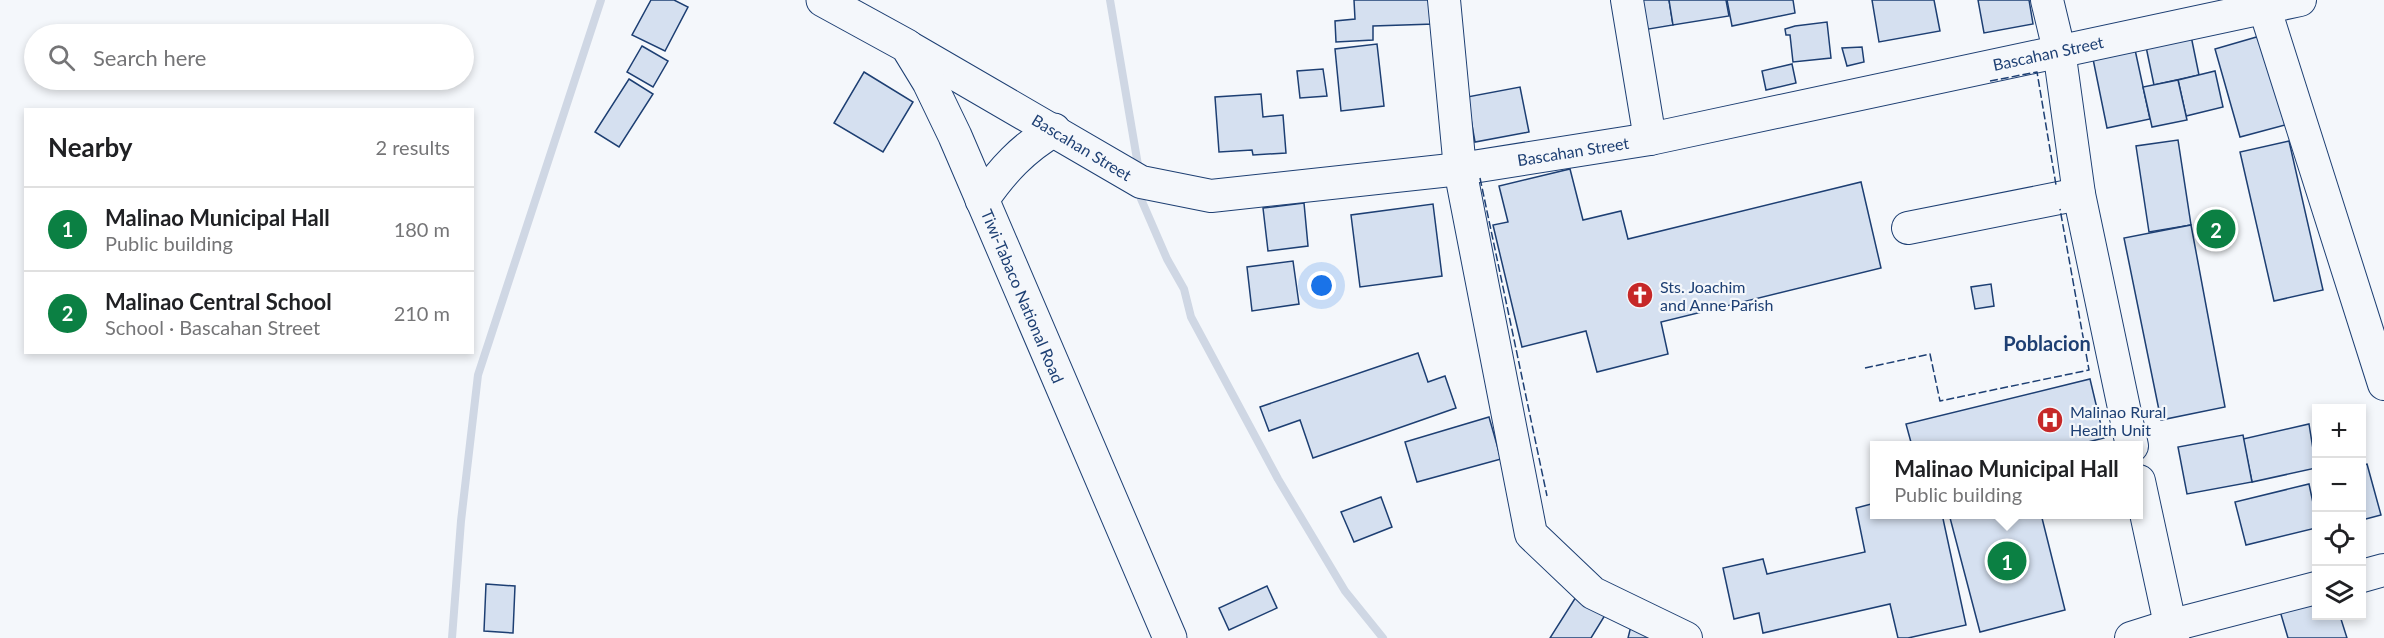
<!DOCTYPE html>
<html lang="en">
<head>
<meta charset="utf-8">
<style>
  body { margin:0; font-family:Lato,sans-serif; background:#f2f2f2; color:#202124 }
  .controls { position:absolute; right:18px; bottom:18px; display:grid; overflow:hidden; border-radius:0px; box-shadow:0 3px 9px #0003 }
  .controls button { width:54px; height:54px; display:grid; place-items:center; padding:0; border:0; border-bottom:2px solid #e0e0e0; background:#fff; color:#202124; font:30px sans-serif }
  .you { position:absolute; left:1322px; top:286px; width:21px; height:21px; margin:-15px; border:4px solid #fff; border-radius:50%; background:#1a73e8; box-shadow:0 0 0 9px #1a73e833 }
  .badge { display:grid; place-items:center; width:39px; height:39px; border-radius:50%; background:#0b8043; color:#fff; font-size:20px; font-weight:700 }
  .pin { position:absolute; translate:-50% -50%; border:3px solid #fff; box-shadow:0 2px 6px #0006 }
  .popup { position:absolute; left:1870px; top:441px; width:273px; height:78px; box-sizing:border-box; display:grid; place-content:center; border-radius:0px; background:#fff; filter:drop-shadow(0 2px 4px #0005); font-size:20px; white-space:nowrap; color:#757577 }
  .popup b { font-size:22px; color:#202124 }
  .popup::after { content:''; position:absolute; left:50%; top:100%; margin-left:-12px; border:12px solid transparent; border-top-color:#fff }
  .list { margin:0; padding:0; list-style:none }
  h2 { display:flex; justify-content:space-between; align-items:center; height:78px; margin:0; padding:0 24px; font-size:26px }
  h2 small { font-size:20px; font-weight:400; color:#757577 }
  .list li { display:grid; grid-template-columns:39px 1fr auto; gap:18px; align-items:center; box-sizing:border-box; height:84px; padding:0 24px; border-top:2px solid #e0e0e0 }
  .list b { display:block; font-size:22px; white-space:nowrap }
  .list p { margin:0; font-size:20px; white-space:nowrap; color:#757577 }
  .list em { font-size:20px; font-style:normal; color:#757577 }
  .icon { flex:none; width:33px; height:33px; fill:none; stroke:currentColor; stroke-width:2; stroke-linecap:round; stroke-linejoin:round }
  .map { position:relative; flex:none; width:2384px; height:638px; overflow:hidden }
  .search { position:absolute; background:#fff; box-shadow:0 3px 9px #0003; left:24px; top:24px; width:450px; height:66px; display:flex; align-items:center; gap:15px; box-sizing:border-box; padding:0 21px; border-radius:33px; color:#757577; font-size:22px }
  .panel { position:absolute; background:#fff; box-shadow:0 3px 9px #0003; left:24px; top:108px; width:450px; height:246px; border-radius:0px }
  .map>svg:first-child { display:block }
</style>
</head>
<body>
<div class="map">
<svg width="2384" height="638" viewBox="0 0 2384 638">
  <rect width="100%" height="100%" fill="#f4f7fb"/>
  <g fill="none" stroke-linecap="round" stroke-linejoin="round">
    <g stroke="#cfd7e4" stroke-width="8">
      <path d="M1110,0L1139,171"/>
      <path d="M1141,187V199L1151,222L1167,259L1184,289L1191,317L1278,479L1345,591L1383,638"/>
      <path d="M452,638L461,521L478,375L601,0"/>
    </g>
  </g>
  <g fill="#d5e0f0" stroke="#1d3f73" stroke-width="1.5">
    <path d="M651,0H674L688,7L665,51L632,35Z"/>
    <path d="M1354,0H1433L1434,24L1373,26V40L1336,42L1335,21L1355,19Z"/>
    <path d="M1639,0H1669L1673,25L1643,30Z"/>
    <path d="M1669,0H1726L1729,16L1673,25Z"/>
    <path d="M1727,0H1793L1795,13L1732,26Z"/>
    <path d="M1872,0H1934L1940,31L1879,42Z"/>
    <path d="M1978,0H2029L2033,24L1984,33Z"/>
    <path d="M1827,22L1831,58L1793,62L1790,35H1786L1785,29L1795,26Z"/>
    <path d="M2190,31L2199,75L2154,85L2145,42Z"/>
    <path d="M2260,36L2285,125L2240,137L2215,49Z"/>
    <path d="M1377,44L1384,106L1341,111L1335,49Z"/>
    <path d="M2134,45L2150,119L2107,128L2092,54Z"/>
    <path d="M642,46L668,61L653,87L627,72Z"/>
    <path d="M1862,47L1864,62L1847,66L1842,48Z"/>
    <path d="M1792,64L1796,83L1766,90L1762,71Z"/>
    <path d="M1323,69L1327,96L1300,98L1297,71Z"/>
    <path d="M2215,71L2223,107L2186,116L2178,80Z"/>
    <path d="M864,72L913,102L883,152L834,123Z"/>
    <path d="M629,79L653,94L619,147L595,132Z"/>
    <path d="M2178,80L2187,120L2152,127L2143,87Z"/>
    <path d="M1520,87L1529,132L1475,142L1467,97Z"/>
    <path d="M1261,94L1263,117L1283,115L1286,153L1253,155L1252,150L1219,152L1215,97Z"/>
    <path d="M2178,140L2191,225L2149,232L2136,146Z"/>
    <path d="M2289,141L2323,290L2274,301L2240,152Z"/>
    <path d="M1570,169L1583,220L1621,211L1628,239L1861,182L1881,268L1661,322L1668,354L1597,372L1586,331L1522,347L1493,225L1508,222L1499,186Z"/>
    <path d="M1304,203L1308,246L1268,251L1263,208Z"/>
    <path d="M1433,204L1442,276L1360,287L1351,215Z"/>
    <path d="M2191,225L2225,407L2161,420L2124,238Z"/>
    <path d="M1293,261L1299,304L1252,311L1247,267Z"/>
    <path d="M1991,284L1994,306L1975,309L1971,287Z"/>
    <path d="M1418,353L1428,382L1445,376L1456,408L1313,458L1300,420L1269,431L1260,407Z"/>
    <path d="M2090,379L2104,438L2072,446H1912L1906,424Z"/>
    <path d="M1489,417L1501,459L1417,482L1405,442Z"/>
    <path d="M2309,424L2316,468L2252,482L2243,439Z"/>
    <path d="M2243,435L2252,482L2187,494L2178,447Z"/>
    <path d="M2367,464L2381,515L2362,520V465Z"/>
    <path d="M2309,484L2316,517V528L2246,545L2235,502Z"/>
    <path d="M1381,497L1392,527L1354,542L1341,512Z"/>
    <path d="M1875,503V514H1942L1966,625L1908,638H1898L1890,604L1763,633L1759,613L1734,619L1723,568L1763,559L1767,574L1865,552L1856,508Z"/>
    <path d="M1949,514H2041L2065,610L1980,632Z"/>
    <path d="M486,584L515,586L513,633L484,631Z"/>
    <path d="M1267,586L1277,608L1229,630L1219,608Z"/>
    <path d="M1581,589L1610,607L1591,638H1550Z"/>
    <path d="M2316,600V616H2340L2347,638H2288L2280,611Z"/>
    <path d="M1632,622L1676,638H1628Z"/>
  </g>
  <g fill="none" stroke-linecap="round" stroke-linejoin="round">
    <defs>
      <g id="minor">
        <path d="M1444,0L1460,169L1531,534L1593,593L1686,638"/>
        <path d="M1627,0L1650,139"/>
        <path d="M2047,0L2059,50L2079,194L2132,446"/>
        <path d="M2262,0L2384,384"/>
        <path d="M907,46L1141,182L1211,196L1460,169L1650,139L2300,0"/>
        <path d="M1908,228L2079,194"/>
        <path d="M2139,481L2173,638"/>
        <path d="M2362,576L2384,570"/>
        <path d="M2131,638L2169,626L2316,588"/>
      </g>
      <g id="major">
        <path d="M823,0L907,46L929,82L955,136L1170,638"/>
        <path d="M982,200C1002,171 1023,148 1054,130"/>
      </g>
    </defs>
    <use href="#minor" stroke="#1d3f73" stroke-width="34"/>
    <use href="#major" stroke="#1d3f73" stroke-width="35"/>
    <use href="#minor" stroke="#f4f7fb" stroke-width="32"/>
    <use href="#major" stroke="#f4f7fb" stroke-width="33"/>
    <g stroke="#1d3f73" stroke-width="1.5" stroke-dasharray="8 3" stroke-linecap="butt">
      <path d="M1990,81L2037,72L2056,185"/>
      <path d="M1480,178L1547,496"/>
      <path d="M1865,368L1930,354L1940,401L2089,370L2060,209"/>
    </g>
  </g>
  <defs>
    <symbol id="church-disc" viewBox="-11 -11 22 22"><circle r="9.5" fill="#c62828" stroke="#f4f7fb"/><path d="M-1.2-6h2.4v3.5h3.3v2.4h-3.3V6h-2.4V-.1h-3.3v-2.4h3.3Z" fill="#fff"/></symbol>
    <symbol id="hospital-disc" viewBox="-11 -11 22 22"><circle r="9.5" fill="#c62828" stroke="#f4f7fb"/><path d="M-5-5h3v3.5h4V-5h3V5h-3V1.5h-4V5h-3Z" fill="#fff"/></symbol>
  </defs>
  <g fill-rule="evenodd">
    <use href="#church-disc" x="1625" y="280" width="30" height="30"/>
    <use href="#hospital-disc" x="2035" y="405" width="30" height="30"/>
  </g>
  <g text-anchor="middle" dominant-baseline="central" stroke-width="4.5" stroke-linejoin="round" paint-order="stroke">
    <g font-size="16" fill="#1d3f73" stroke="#f4f7fb">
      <text transform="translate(2048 53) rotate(-12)">Bascahan Street</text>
      <text transform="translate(1082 147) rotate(31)">Bascahan Street</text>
      <text transform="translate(1573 151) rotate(-9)">Bascahan Street</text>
      <text transform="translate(1023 296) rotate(67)">Tiwi-Tabaco National Road</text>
    </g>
    <g font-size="16" fill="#1d3f73" stroke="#f4f7fb" text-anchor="start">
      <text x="1660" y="286">Sts. Joachim<tspan x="1660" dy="18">and Anne Parish</tspan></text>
      <text x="2070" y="411">Malinao Rural<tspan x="2070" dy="18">Health Unit</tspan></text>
    </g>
    <g font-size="20" font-weight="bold" fill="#1d3f73" stroke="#f4f7fb">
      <text x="2047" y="343">Poblacion</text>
    </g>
  </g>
</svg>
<div class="controls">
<button>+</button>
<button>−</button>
<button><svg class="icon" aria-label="locate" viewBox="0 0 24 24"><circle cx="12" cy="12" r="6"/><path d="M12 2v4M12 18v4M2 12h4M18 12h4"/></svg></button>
<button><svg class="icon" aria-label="layers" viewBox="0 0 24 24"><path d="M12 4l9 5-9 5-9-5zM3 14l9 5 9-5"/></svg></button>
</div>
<div class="you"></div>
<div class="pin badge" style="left:2007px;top:561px">1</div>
<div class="popup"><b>Malinao Municipal Hall</b>Public building</div>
<div class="pin badge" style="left:2216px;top:229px">2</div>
<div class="search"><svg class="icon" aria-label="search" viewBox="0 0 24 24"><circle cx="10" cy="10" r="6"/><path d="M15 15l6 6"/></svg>Search here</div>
<section class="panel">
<h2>Nearby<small>2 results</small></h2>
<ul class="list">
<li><span class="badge">1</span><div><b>Malinao Municipal Hall</b><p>Public building</p></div><em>180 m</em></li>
<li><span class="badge">2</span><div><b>Malinao Central School</b><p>School · Bascahan Street</p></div><em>210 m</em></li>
</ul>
</section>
</div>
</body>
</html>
